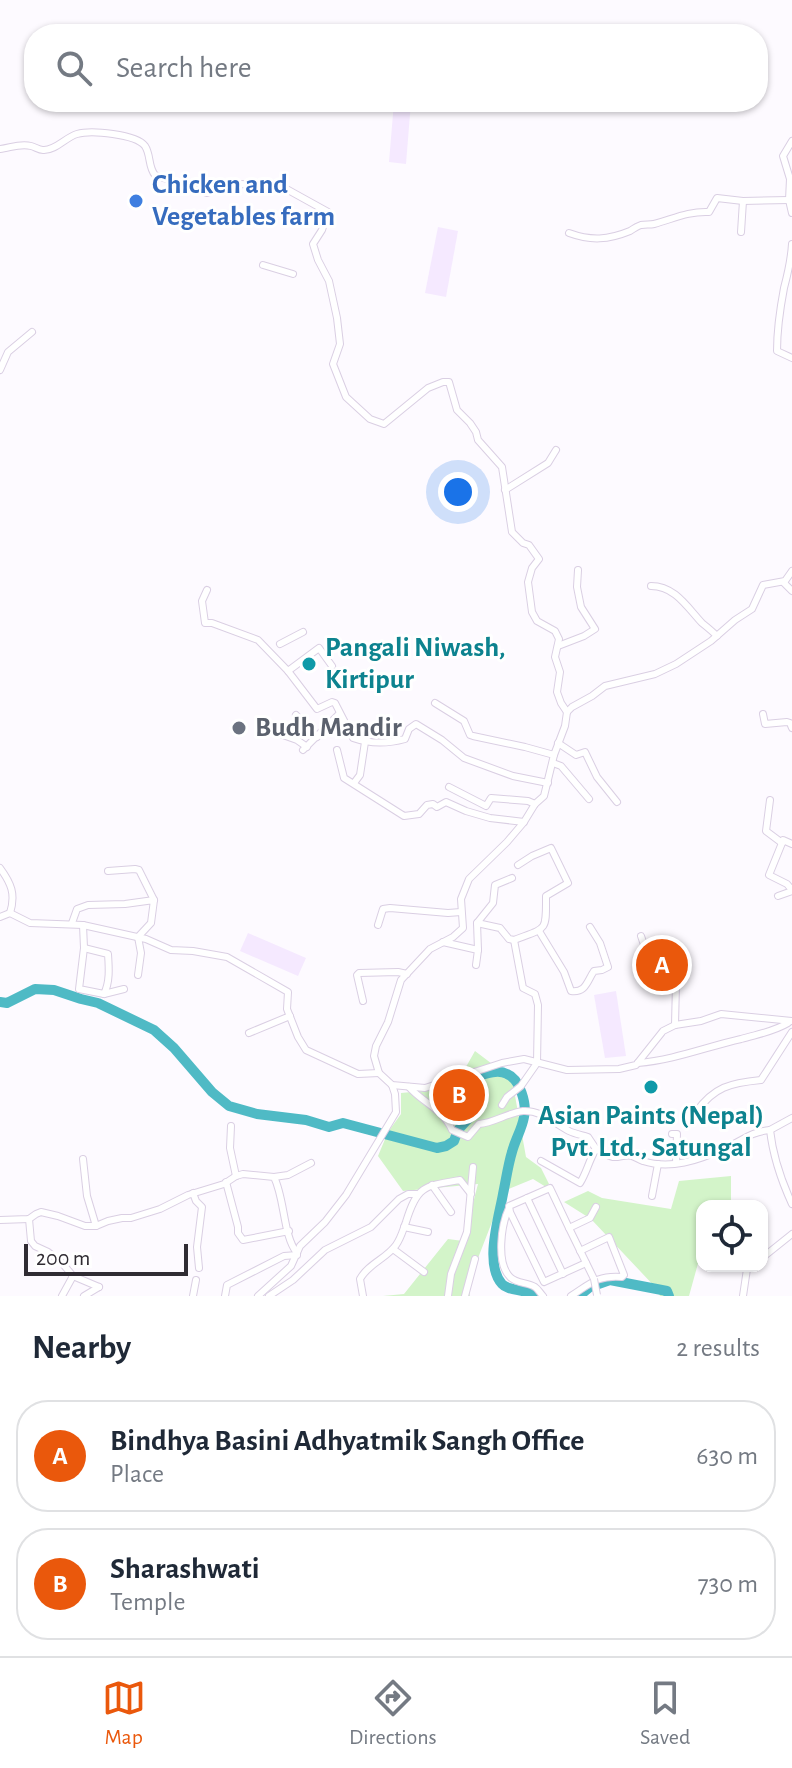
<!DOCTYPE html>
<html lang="en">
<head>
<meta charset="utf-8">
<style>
  body { margin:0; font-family:"Alegreya Sans",sans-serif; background:#f2f2f3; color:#1f2937 }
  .controls { position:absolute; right:24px; bottom:24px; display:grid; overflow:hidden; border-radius:16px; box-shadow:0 2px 6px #0004 }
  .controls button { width:72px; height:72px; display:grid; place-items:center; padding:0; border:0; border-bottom:2px solid #e0e1e3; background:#fff; color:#1f2937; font:40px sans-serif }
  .scale { position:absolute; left:24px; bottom:20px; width:164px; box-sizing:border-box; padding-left:8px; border:4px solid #302c33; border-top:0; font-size:22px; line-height:28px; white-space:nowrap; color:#302c33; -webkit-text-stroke:6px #fff; paint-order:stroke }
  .you { position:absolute; left:458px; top:492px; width:28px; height:28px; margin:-20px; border:6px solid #fff; border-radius:50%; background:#1a73e8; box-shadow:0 0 0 12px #1a73e833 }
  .badge { display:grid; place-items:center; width:52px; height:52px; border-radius:50%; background:#ea580c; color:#fff; font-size:26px; font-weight:700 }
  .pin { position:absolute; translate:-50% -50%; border:4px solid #fff; box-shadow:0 2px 8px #0006 }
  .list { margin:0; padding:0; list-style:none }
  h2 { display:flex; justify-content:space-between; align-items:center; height:104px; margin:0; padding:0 32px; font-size:34px }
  h2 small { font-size:26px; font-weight:400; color:#747a83 }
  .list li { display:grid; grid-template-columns:52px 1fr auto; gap:24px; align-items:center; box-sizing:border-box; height:112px; margin:0 16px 16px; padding:0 16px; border:2px solid #e0e1e3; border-radius:32px }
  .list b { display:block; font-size:30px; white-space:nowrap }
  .list p { margin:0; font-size:26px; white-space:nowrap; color:#747a83 }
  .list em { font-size:26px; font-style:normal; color:#747a83 }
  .icon { flex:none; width:44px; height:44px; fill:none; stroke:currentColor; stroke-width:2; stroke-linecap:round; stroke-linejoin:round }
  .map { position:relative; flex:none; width:792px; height:1296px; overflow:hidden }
  .search { position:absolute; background:#fff; box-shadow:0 2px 6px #0004; left:24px; right:24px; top:24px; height:88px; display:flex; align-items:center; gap:20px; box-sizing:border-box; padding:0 28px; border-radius:32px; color:#747a83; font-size:30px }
  .sheet { height:360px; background:#fff }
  nav { display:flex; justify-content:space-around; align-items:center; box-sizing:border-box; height:112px; border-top:2px solid #e0e1e3; background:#fff; font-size:22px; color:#747a83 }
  nav a { display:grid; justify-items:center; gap:4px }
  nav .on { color:#ea580c }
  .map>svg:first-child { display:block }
</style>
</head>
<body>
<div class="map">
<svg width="792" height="1296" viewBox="0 0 792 1296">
  <rect width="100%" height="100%" fill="#fdfaff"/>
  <g fill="#f5e9ff">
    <path d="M394,102H411L406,164L389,162Z"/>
    <path d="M438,227L458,231L446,297L425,293Z"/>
    <path d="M248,933L306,958L298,976L240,951Z"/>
    <path d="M616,991L626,1056L605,1058L594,995Z"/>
  </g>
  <g fill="#d3f4c9">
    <path d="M475,1051L512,1079L526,1157L541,1168L549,1184L546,1187L533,1179L504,1191L468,1284L470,1296H383L404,1294L448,1239L463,1241L478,1184L403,1191L378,1156L388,1132L401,1114V1093L454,1088Z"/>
    <path d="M731,1176V1206H702V1249L689,1296H660L657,1289L591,1219L564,1202L588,1191L602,1198L671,1209L679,1181Z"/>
  </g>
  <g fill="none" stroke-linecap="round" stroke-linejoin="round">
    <g stroke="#4fbac5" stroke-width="10">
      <path d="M0,1002L7,1003L35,989L54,990L81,999L98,1003L154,1030L174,1048L212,1092L229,1106L257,1114L306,1120L329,1127L343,1123L437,1148L446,1146L454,1141L458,1130L468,1119L477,1076C486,1074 498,1069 507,1074C520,1079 527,1104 524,1117C522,1129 515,1140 512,1152C508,1165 506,1180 503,1194C499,1217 484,1264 502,1284C508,1291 526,1289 535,1296"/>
      <path d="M579,1296L590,1287L610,1280L667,1291L669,1296"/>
    </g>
    <defs>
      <g id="minor">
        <path d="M792,141L783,156L790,179L789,200L792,213"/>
        <path d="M0,149C10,148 20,143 31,146C35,147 39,150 43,150C55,151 66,137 77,134C91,130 136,134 145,146C151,155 148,167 155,175L207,193L241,184L281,186L328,212L322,230L313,244L318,260L329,281L337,318L340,344L333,364L346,397L370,419L384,424L428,388L443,382H449L457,410L470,423L476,432L478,440L502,467L512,532L523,543L529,545L539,559L532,568L528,582L532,612L537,621L555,631L559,639L555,657L560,672L557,692L561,703L567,712"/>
        <path d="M741,232L743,201"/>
        <path d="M569,233C591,241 608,240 630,231C633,229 638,226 641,225C645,224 650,225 654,224C673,219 688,211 709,212L717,198L743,201L789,200"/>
        <path d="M792,244C791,260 788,273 784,288C780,309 777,330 777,351L792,358"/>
        <path d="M263,265L293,274"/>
        <path d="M0,370L8,352L32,332"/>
        <path d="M505,490L548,463L556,450"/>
        <path d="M792,571L785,581L763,585L752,609L735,620L711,641L676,664L655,674L605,686L592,696L572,707L567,712L565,726L554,755L544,796L535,804L524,822L507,842L469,879L461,899L463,928L453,937L430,949L401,980L388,1022L376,1046L374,1056L379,1073L392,1085L425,1088L502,1063L524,1059L567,1070L619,1069L636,1065L663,1031L675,1025L701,1021L721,1014L792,1021"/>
        <path d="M785,581L783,582L792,591"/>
        <path d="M651,586C675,586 687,607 702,623C707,627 712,631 717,636"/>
        <path d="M207,590L202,601L205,623H212L258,640L288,671L317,709L332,702L335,703L353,738C370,744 387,744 405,739L409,729L416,724L442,740L464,758L513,776L548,783"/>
        <path d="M280,644L303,632"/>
        <path d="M558,646L584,636L595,629L581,607L577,587L578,570"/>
        <path d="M288,671L319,648L332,666"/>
        <path d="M435,703L464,721L470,735L473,736L525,747L554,755"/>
        <path d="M763,714L765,724L787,722L790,723L792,728"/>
        <path d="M296,715L317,737"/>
        <path d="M263,728L297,740L307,747"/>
        <path d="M558,743L576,755L585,752L597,777L617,802"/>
        <path d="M303,750L339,714"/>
        <path d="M337,750L344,778L404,816L419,814L427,805L433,804L437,807L446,802L466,811L490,818L524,822"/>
        <path d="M553,763L561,766L589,799"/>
        <path d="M354,783L360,775L365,742"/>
        <path d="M449,787L486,806L491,798L528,801L535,804"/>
        <path d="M770,800L766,831L782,843L783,840L792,844"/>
        <path d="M782,843L769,875L787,884L792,890"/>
        <path d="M0,868C11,883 16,894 10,913"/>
        <path d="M108,871L135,869L139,870L154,900"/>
        <path d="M778,896L792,891"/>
        <path d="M0,917L10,913L30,923L83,925L146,939L171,950L193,951L227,957L288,992L287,1009L298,1037L306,1050L358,1074L379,1073"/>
        <path d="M72,923L77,909L88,905L125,904L154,900L151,923L138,937L141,953L138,975"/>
        <path d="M477,923L500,928L509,939L514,940C548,927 546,932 546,896L568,883L551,848L532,856L518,865"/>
        <path d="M83,925L84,948L79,989L104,994L124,989"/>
        <path d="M378,925L383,909L390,908L448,913L461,912"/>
        <path d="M539,931L564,972L571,991C586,993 587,981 594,971L602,970L608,967L600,943L590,927"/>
        <path d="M641,936L653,971L676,984L675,1025"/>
        <path d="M443,942L478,950L476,965"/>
        <path d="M84,948L108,954C109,968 110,982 104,994"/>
        <path d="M478,950L477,923L493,903L495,885L512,878"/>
        <path d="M363,1001L357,975L359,973L398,972L407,974"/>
        <path d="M249,1033L290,1016"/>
        <path d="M638,1063C674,1060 706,1047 741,1039C758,1034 773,1032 788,1023"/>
        <path d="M409,1087C423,1103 443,1109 452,1130L468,1137L479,1124C494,1123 507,1113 523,1111C541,1110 554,1123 569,1131C575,1134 582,1135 588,1137L596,1149"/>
        <path d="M502,1105L507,1097L521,1086L537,1063L538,1005L535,994L523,988L514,940"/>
        <path d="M696,1112C714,1087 730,1083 761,1080L792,1032"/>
        <path d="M792,1118L770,1130C773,1157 781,1180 792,1204"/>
        <path d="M231,1126L230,1148L236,1176"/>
        <path d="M672,1134H677L676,1163"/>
        <path d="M83,1159L87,1196L96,1226"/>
        <path d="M541,1161L580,1183C587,1172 589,1160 596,1149C600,1151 608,1156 613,1157C619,1158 625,1154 632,1156C636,1157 639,1160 643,1161C670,1170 699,1160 723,1149C741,1142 749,1132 770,1130"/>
        <path d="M274,1177L288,1175L311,1163"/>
        <path d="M226,1182L238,1227V1233L243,1240L289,1231"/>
        <path d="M432,1185L451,1212"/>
        <path d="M193,1193L196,1201L202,1207L197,1247L199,1268"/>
        <path d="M652,1196L658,1164"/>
        <path d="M527,1198L563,1274"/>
        <path d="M509,1208C501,1225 496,1263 510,1277C517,1284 527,1282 535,1287C538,1289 540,1293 543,1296"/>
        <path d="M29,1219L31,1241L35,1246L48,1252L62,1263L73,1276L99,1287"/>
        <path d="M0,1220L29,1219L36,1214L41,1212L58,1216L85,1226H96L108,1221L122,1218H131L160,1209L188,1195L224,1184L236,1176L243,1174L274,1177C285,1199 283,1236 297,1253"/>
        <path d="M404,1227L428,1232"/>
        <path d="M569,1228L550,1188L509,1206L510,1212L544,1282L586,1263"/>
        <path d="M393,1249L424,1272"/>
        <path d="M762,1258L792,1234"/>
        <path d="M594,1279L569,1228L590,1218L596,1207"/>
        <path d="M62,1296L73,1276"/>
        <path d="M84,1296L99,1287"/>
        <path d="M193,1296L196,1280"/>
        <path d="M225,1296L227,1285L284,1256L297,1255"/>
        <path d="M258,1296L291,1266L300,1246L325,1222L346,1195L396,1112L395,1094L392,1085"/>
        <path d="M269,1296L293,1280L325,1250L371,1227L399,1199L408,1194H417"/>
        <path d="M363,1296L360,1279C369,1263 386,1259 396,1245C401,1238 403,1230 406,1222C417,1186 424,1186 460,1180L471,1194"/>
        <path d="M448,1296L451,1274L467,1232L473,1167"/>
        <path d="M465,1296L475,1259"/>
        <path d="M571,1296C590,1284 597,1275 622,1277L624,1275L609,1237L580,1251"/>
        <path d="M743,1296L747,1269L751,1266"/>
      </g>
    </defs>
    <use href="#minor" stroke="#dacfe3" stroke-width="8"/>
    <use href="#minor" stroke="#fff" stroke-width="6"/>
    <defs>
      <path id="minor-bridge" d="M594,1279L597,1295"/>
    </defs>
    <use href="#minor-bridge" stroke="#dacfe3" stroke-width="8" stroke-linecap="butt"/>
    <use href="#minor-bridge" stroke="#fff" stroke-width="6"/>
  </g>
  <circle fill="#3f7fe0" stroke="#fff" stroke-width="3" cx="136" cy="201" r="8"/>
  <g fill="#0f9aa8" stroke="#fff" stroke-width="3">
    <circle cx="309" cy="664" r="8"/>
    <circle cx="651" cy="1087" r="8"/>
  </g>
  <circle fill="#6b7280" stroke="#fff" stroke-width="3" cx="239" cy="728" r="8"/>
  <g text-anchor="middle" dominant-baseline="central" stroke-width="6" stroke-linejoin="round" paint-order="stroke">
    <g font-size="28" font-weight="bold" fill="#366cbe" stroke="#fff" text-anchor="start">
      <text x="152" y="185">Chicken and<tspan x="152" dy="32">Vegetables farm</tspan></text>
    </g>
    <g font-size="28" font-weight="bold" fill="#0d838f" stroke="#fff" text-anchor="start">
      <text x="325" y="648">Pangali Niwash,<tspan x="325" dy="32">Kirtipur</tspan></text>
      <text x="651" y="1116" text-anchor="middle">Asian Paints (Nepal)<tspan x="651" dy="32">Pvt. Ltd., Satungal</tspan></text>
    </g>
    <g font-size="28" font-weight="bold" fill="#5b616d" stroke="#fff" text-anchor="start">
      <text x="255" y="728">Budh Mandir</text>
    </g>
  </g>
</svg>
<div class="controls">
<button><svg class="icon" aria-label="locate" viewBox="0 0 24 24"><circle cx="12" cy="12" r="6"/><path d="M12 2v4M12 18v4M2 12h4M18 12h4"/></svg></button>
</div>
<div class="scale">200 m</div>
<div class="you"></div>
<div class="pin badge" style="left:662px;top:965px">A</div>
<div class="pin badge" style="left:459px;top:1095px">B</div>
<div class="search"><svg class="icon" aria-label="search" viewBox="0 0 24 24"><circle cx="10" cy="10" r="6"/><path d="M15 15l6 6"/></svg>Search here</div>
</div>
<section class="sheet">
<h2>Nearby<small>2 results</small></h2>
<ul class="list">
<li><span class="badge">A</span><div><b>Bindhya Basini Adhyatmik Sangh Office</b><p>Place</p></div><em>630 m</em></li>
<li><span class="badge">B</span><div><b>Sharashwati</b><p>Temple</p></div><em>730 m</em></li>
</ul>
</section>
<nav>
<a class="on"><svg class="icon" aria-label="map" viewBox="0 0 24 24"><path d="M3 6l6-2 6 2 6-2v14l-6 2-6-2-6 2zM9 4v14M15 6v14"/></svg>Map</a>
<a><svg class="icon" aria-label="directions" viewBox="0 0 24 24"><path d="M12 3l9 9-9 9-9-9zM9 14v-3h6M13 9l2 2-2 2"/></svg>Directions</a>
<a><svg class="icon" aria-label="saved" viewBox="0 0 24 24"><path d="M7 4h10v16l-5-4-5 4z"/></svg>Saved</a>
</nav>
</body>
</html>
